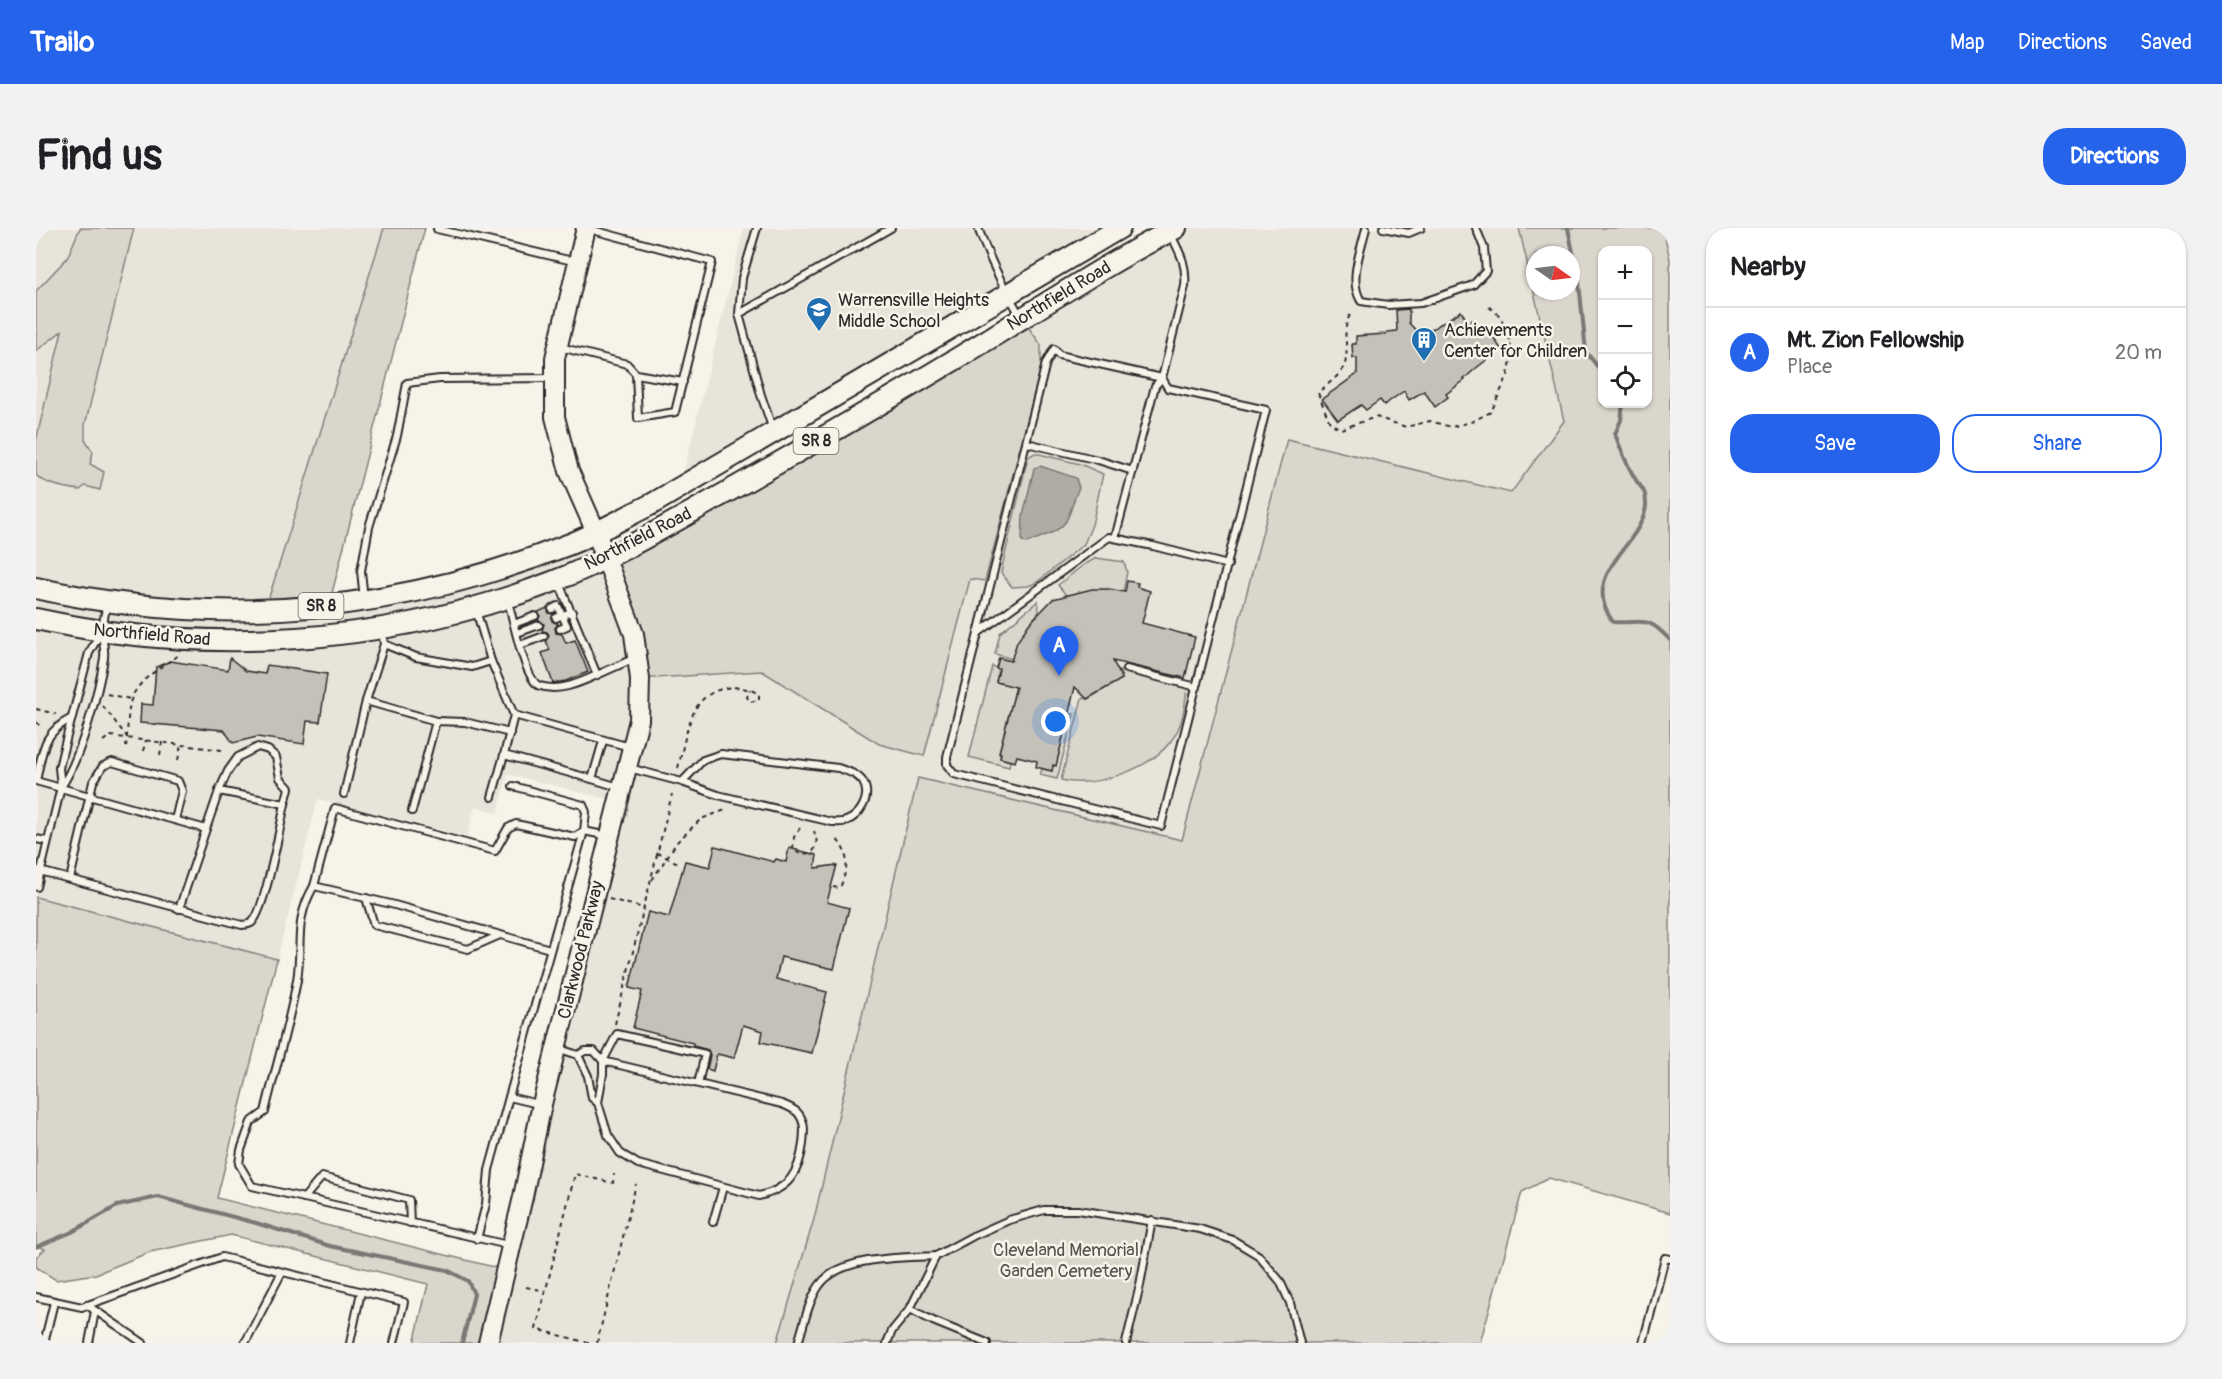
<!DOCTYPE html>
<html lang="en">
<head>
<meta charset="utf-8">
<style>
  body { margin:0; font-family:Pangolin,sans-serif; background:#f2f2f2; color:#202124 }
  .controls { position:absolute; right:18px; top:18px; display:grid; overflow:hidden; border-radius:12px; box-shadow:0 2px 4px #0004 }
  .controls button { width:54px; height:54px; display:grid; place-items:center; padding:0; border:0; border-bottom:2px solid #e0e0e0; background:#fff; color:#202124; font:30px sans-serif }
  .compass { position:absolute; left:1490px; top:18px; width:54px; height:54px; border-radius:50%; background:#fff; box-shadow:0 2px 4px #0004; rotate:104deg }
  .you { position:absolute; left:1020px; top:494px; width:21px; height:21px; margin:-15px; border:4px solid #fff; border-radius:50%; background:#1a73e8; box-shadow:0 0 0 9px #1a73e833 }
  .badge { display:grid; place-items:center; width:39px; height:39px; border-radius:50%; background:#2563eb; color:#fff; font-size:20px; font-weight:700 }
  .pin { position:absolute; translate:-50% -50px; filter:drop-shadow(0 2px 3px #0008) }
  .pin::after { content:''; position:absolute; top:32px; width:21px; height:18px; background:inherit; clip-path:polygon(0 0,100% 0,50% 100%) }
  .list { margin:0; padding:0; list-style:none }
  h2 { display:flex; justify-content:space-between; align-items:center; height:78px; margin:0; padding:0 24px; font-size:26px }
  h2 small { font-size:20px; font-weight:400; color:#757577 }
  .list li { display:grid; grid-template-columns:39px 1fr auto; gap:18px; align-items:center; box-sizing:border-box; height:90px; padding:0 24px; border-top:2px solid #e0e0e0 }
  .list b { display:block; font-size:22px; white-space:nowrap }
  .list p { margin:0; font-size:20px; white-space:nowrap; color:#757577 }
  .list em { font-size:20px; font-style:normal; color:#757577 }
  .actions { display:flex; gap:12px; padding:18px 24px }
  .actions a { flex:1; padding:14px 0; border:2px solid #2563eb; border-radius:24px; text-align:center; font-size:21px; color:#2563eb }
  .actions .main { background:#2563eb; color:#fff }
  .icon { flex:none; width:33px; height:33px; fill:none; stroke:currentColor; stroke-width:2; stroke-linecap:round; stroke-linejoin:round }
  .map { position:relative; flex:none; width:1634px; height:1115px; overflow:hidden; border-radius:24px }
  header { display:flex; align-items:center; gap:36px; box-sizing:border-box; height:84px; padding:0 30px; background:#2563eb; color:#fff }
  header strong { font-size:28px }
  nav { display:flex; gap:33px; margin-inline-start:auto; font-size:21px }
  .intro { display:flex; align-items:center; justify-content:space-between; box-sizing:border-box; height:144px; padding:0 36px }
  h1 { margin:0; font-size:42px }
  .button { padding:15px 27px; border-radius:24px; background:#2563eb; color:#fff; font-size:21px; font-weight:700 }
  main { display:flex; gap:36px; padding:0 36px }
  aside { flex:1; background:#fff; border-radius:24px; box-shadow:0 2px 4px #0004 }
  .map>svg:first-child { display:block }
</style>
</head>
<body>
<header>
<strong>Trailo</strong>
<nav><a>Map</a><a>Directions</a><a>Saved</a></nav>
</header>
<div class="intro"><h1>Find us</h1><a class="button">Directions</a></div>
<main>
<div class="map">
<svg width="1634" height="1115" viewBox="0 0 1634 1115">
  <rect width="100%" height="100%" fill="#f7f3e8"/>
  <filter id="ink" filterUnits="userSpaceOnUse"><feTurbulence type="fractalNoise" baseFrequency=".0167" numOctaves="2"/><feDisplacementMap in="SourceGraphic" scale="12" xChannelSelector="R" yChannelSelector="G"/><feConvolveMatrix kernelMatrix="1 2 1 2 8 2 1 2 1" color-interpolation-filters="sRGB"/></filter>
  <g filter="url(#ink)">
    <g fill="#e8e4da">
      <path d="M0,0H348L229,382L321,374L560,304L604,451L726,443L843,516L888,527L934,350L949,353L1005,140L986,90L1140,0H1483L1528,193L1475,265L1251,211L1146,612L882,551L778,991L741,1115H467L453,1112L583,574L472,546L462,585L439,578L431,609L282,571L241,731L0,669Z"/>
      <path d="M708,0H1065L992,41L647,246Z"/>
    </g>
    <g fill="#dad6cc" stroke="#82807c" stroke-width="1.5" fill-rule="evenodd">
      <path d="M44,0H98L49,197V211L57,224L54,236L68,244L64,262L49,258L44,262C31,260 9,257 0,247V213L26,103L0,123V63L31,30Z"/>
      <path d="M348,0H389L293,377L229,382Z"/>
      <path d="M1483,0H1627L1634,31V985L1513,950L1486,964L1444,1115H741L778,991L882,550L1146,612L1251,211L1475,265L1528,193ZM1566,22H1612V176H1566ZM1499,27H1535V63H1499Z"/>
      <path d="M986,90L1005,117V140L949,353L934,351L888,528L843,516L726,443L604,451L570,330Z"/>
      <path d="M999,225L1044,236L1067,246L1056,297L1048,316L1000,355L992,358L976,359L965,345L967,335L992,229Z"/>
      <path d="M1060,330L1088,334L1091,344L1087,364C1067,360 1050,363 1030,367L1022,357L1046,338Z"/>
      <path d="M1002,373L1003,384C990,398 981,412 976,431L959,426L964,405Z"/>
      <path d="M956,438L963,441L960,454L980,459L963,524L965,525L964,530L974,533L973,539L933,529Z"/>
      <path d="M1084,443L1151,460C1149,478 1147,498 1135,513C1114,541 1059,561 1025,552L1046,470L1052,471L1086,451Z"/>
      <path d="M1033,485L1038,486L1021,551L1004,547L1006,541L1016,543L1017,537H1020Z"/>
      <path d="M0,669L241,731L181,970L466,1041L445,1115H378L392,1056L195,1007L114,1024L60,1046L20,1052L0,1039V1029L9,1021L0,1018Z"/>
    </g>
    <path fill="#afaca4" stroke="#7a7874" stroke-width="1.5" d="M1004,238L1040,250L1043,260C1037,271 1036,283 1030,293C1023,305 1003,309 991,315L986,313L987,288L998,240Z"/>
    <g fill="none" stroke-linecap="round" stroke-linejoin="round">
      <g stroke="#7a7874" stroke-width="4">
        <path d="M1532,0L1543,54L1550,124L1566,144"/>
        <path d="M1587,176L1585,192L1579,206C1585,222 1591,238 1600,252C1602,256 1607,260 1608,264C1610,267 1610,274 1610,278C1605,319 1542,346 1577,394C1608,396 1610,386 1634,412"/>
        <path d="M0,1019L36,1004L81,978L122,969L220,995L294,1018L411,1042L432,1053L438,1066L426,1115"/>
      </g>
    </g>
    <g fill="#c4c1b9" stroke="#2b2b2b" stroke-width="1.5">
      <path d="M1373,81V95L1385,108L1425,83L1432,94L1436,92L1444,104L1451,99L1465,121L1439,141L1428,151L1429,152L1410,166L1412,169L1399,179L1388,163L1373,172L1368,163L1348,177L1344,172L1330,182L1325,177L1302,192L1286,171L1321,146V130H1317L1316,116H1320V108L1350,106L1351,104L1361,103L1360,82Z"/>
      <path d="M1091,353L1102,355L1101,359L1114,363L1106,395L1159,409L1149,450L1077,433L1086,451L1051,471L1039,459L1020,538L1017,537L1016,543L1000,539L1001,533L981,528L979,534L964,530L965,525H963L980,459L960,454L963,441L960,440L963,430L975,433L981,414L993,396L1017,371L1056,361H1073L1089,364Z"/>
      <path d="M511,380L513,385L517,386L516,393L522,396L519,400L520,405L526,406L530,415L539,412L552,444L530,453L517,455L506,425L514,422L510,413L513,407L511,404L506,403L508,396L502,392L504,388L502,384Z"/>
      <path d="M194,430L210,443L229,446L231,437L291,446L284,494L271,493L268,516L221,509L197,515L188,502L104,495L105,476L117,477L120,439L134,433L192,442Z"/>
      <path d="M679,618L738,634L740,631L750,634L753,620L781,627L779,640L801,637L791,674L813,680L798,741L745,729L740,751L791,764L776,825L725,814L727,803L707,797L698,830L681,826L677,843L671,841L674,827L672,822L657,818V815L597,800L606,763L593,760L612,684L633,689L649,633L674,639Z"/>
    </g>
    <g fill="none" stroke-linecap="round" stroke-linejoin="round">
      <defs>
        <g id="lane">
          <path d="M721,0L706,50L703,86L725,167L737,202"/>
          <path d="M942,0C953,30 967,59 984,87"/>
          <path d="M1330,0C1325,23 1312,52 1325,73L1352,77L1385,75L1437,57L1450,43L1448,20L1440,0"/>
          <path d="M1347,0L1373,5L1385,0"/>
          <path d="M401,1L541,34"/>
          <path d="M703,86L855,0"/>
          <path d="M524,119L591,136L600,146L602,190L639,184L676,34L553,1"/>
          <path d="M600,146L647,154"/>
          <path d="M991,215L1062,232L1097,243"/>
          <path d="M1079,310L1119,158L1126,150L1132,160L1230,182L1125,598L918,546L911,537V529L1010,135L1018,121L1023,127L1126,150L1149,58C1151,36 1144,25 1134,5"/>
          <path d="M523,355L561,447L599,430"/>
          <path d="M328,371L325,343L333,299L361,208L371,155L404,151L517,150"/>
          <path d="M472,372C476,388 489,454 504,458C524,464 543,455 561,447"/>
          <path d="M516,381L522,378L526,387L536,384"/>
          <path d="M440,382L455,433L478,487L594,519"/>
          <path d="M520,390L526,387L531,398L524,401"/>
          <path d="M478,396L499,388"/>
          <path d="M346,402L348,416L380,429L436,439L455,433"/>
          <path d="M481,405L503,397"/>
          <path d="M942,405L1073,309L1117,318L1192,337"/>
          <path d="M484,417L508,408"/>
          <path d="M1090,441L1161,459"/>
          <path d="M330,473L400,493"/>
          <path d="M478,487L468,527L556,551"/>
          <path d="M567,513L556,551L583,559"/>
          <path d="M593,540L646,554L682,567L796,594C801,594 806,595 810,593C824,588 836,569 827,554C822,546 811,543 802,540L685,526L667,532L646,554"/>
          <path d="M0,553L170,601L183,563L249,576C245,594 228,688 215,695C212,697 209,696 206,697L0,642"/>
          <path d="M0,553C7,522 6,505 36,490"/>
          <path d="M25,558L23,540L27,523L53,425L65,404L71,376"/>
          <path d="M183,563L192,543L202,529L222,519L232,522L240,529L244,550L253,560L249,576"/>
          <path d="M308,566L330,473L348,416"/>
          <path d="M456,569L468,527"/>
          <path d="M376,583L400,493L429,494L474,505"/>
          <path d="M0,611L11,613"/>
          <path d="M34,651L57,554L67,538L76,534L142,553L146,563L139,592"/>
          <path d="M278,658L355,676L514,721"/>
          <path d="M1,659L25,559C44,532 63,463 68,430C69,422 67,414 66,406"/>
          <path d="M330,670L338,697L432,721L464,707"/>
          <path d="M143,681L170,601"/>
          <path d="M521,820L542,827L552,848L556,870L562,875L567,846V833L558,823H549L542,827"/>
          <path d="M562,875L572,907L584,925L602,936L723,968C753,961 763,945 767,916C768,904 770,895 762,885C758,881 751,878 746,876L567,833L581,806L669,826L662,856"/>
          <path d="M502,876L473,869L548,603L572,608"/>
          <path d="M268,970L286,949L373,972L374,995"/>
          <path d="M677,994L687,959"/>
          <path d="M441,1011L450,976L453,942L473,869"/>
          <path d="M472,1017L216,958L203,936L205,922L215,894L229,884C239,841 253,797 261,752C267,716 257,694 278,658L299,580L459,623L472,600L480,596L539,609L548,603L550,584L547,577L477,558"/>
          <path d="M0,1069L46,1079L186,1029L368,1074L358,1115"/>
          <path d="M51,1077L107,1115"/>
          <path d="M874,1081L897,1093L951,1115"/>
          <path d="M8,1115L18,1074"/>
          <path d="M53,1115L59,1083"/>
          <path d="M209,1115L246,1044"/>
          <path d="M314,1115L325,1064"/>
          <path d="M762,1115C768,1097 772,1074 783,1058C804,1027 866,1030 900,1028"/>
          <path d="M851,1115L856,1103L874,1081L900,1028L937,1008L973,992L1008,982H1042L1164,1001L1197,1012L1222,1027L1244,1053L1254,1075L1264,1115"/>
          <path d="M1090,1115L1104,1057L1116,992"/>
          <path d="M1607,1115L1629,1030L1634,1031"/>
        </g>
        <path id="secondary" d="M452,1115L487,969L506,876L603,492L604,451L598,406L560,304L533,243L519,189V130L550,0"/>
        <g id="primary">
          <path d="M0,360C182,401 361,385 534,316C562,305 589,289 616,276L1084,0"/>
          <path d="M0,391C171,428 352,417 516,354C578,330 635,295 693,263C769,220 845,176 920,131C993,87 1064,39 1140,0"/>
        </g>
      </defs>
      <use href="#lane" stroke="#2b2b2b" stroke-width="10"/>
      <use href="#secondary" stroke="#2b2b2b" stroke-width="22"/>
      <use href="#primary" stroke="#2b2b2b" stroke-width="24"/>
      <g stroke="#2b2b2b" stroke-width="2" stroke-dasharray="4.5 4.5" stroke-linecap="butt">
        <path d="M1314,87C1303,107 1317,124 1306,142C1301,150 1290,157 1282,165L1294,195L1305,201L1340,189L1370,199L1394,193L1415,199L1435,194L1455,184L1472,147L1476,128L1473,108L1464,88L1451,77"/>
        <path d="M71,466L94,471"/>
        <path d="M67,478L91,509"/>
        <path d="M0,481L20,486"/>
        <path d="M0,494L6,499"/>
        <path d="M67,513L74,508L186,522"/>
        <path d="M90,519C92,504 91,485 95,472C102,451 127,438 143,427"/>
        <path d="M107,523L110,512"/>
        <path d="M124,527L126,514"/>
        <path d="M142,532L145,517"/>
        <path d="M642,540C647,521 650,498 660,480C673,458 702,454 723,466V472L714,474L711,469L714,461"/>
        <path d="M764,600L758,609L757,621L764,626L775,625C783,618 781,612 778,603"/>
        <path d="M621,625L644,636"/>
        <path d="M616,652L641,614L665,591L692,581"/>
        <path d="M797,659L804,660C812,639 815,627 799,609"/>
        <path d="M573,671L608,680"/>
        <path d="M579,796L636,566"/>
        <path d="M490,1059L510,1063"/>
        <path d="M553,1115L500,1101L539,946L577,955L578,946"/>
        <path d="M561,1115L600,956"/>
      </g>
      <use href="#lane" stroke="#f7f3e8" stroke-width="6"/>
      <use href="#secondary" stroke="#f7f3e8" stroke-width="18"/>
      <use href="#primary" stroke="#f7f3e8" stroke-width="20"/>
    </g>
  </g>
  <defs>
    <symbol id="school-pin" viewBox="-11 -11 22 30"><path d="M0 17L-7.5 6A9.5 9.5 0 1 1 7.5 6Z" fill="#1f6fb2" stroke="#f7f3e8"/><path d="M0-5L7-2L0 1L-7-2ZM-4 1L0 2.5L4 1V4Q0 6-4 4Z" fill="#fff"/></symbol>
    <symbol id="building-pin" viewBox="-11 -11 22 30"><path d="M0 17L-7.5 6A9.5 9.5 0 1 1 7.5 6Z" fill="#1f6fb2" stroke="#f7f3e8"/><path d="M-4-6H4V6H1V3H-1V6H-4ZM-2.5-4.3h1.7v1.8h-1.7ZM.8-4.3h1.7v1.8H.8ZM-2.5-1h1.7V.8h-1.7ZM.8-1h1.7V.8H.8Z" fill="#fff"/></symbol>
  </defs>
  <g fill-rule="evenodd">
    <use href="#school-pin" x="768" y="67" width="30" height="40"/>
    <use href="#building-pin" x="1373" y="97" width="30" height="40"/>
  </g>
  <g text-anchor="middle" dominant-baseline="central" stroke-width="5" stroke-linejoin="round" paint-order="stroke">
    <g fill="#f7f3e8" stroke="#686764" stroke-width="1.5">
      <rect x="757.5" y="200" width="45" height="26" rx="4.5"/>
      <rect x="262.5" y="365" width="45" height="26" rx="4.5"/>
    </g>
    <g font-size="16" font-weight="bold" fill="#2b2b2b">
      <text x="780" y="213">SR 8</text>
      <text x="285" y="378">SR 8</text>
    </g>
    <g font-size="18" fill="#2b2b2b" stroke="#f7f3e8">
      <text transform="translate(1023 68) rotate(-31)">Northfield Road</text>
      <text transform="translate(602 311) rotate(-27)">Northfield Road</text>
      <text transform="translate(116 407) rotate(5)">Northfield Road</text>
      <text transform="translate(545 722) rotate(-76)">Clarkwood Parkway</text>
    </g>
    <g font-size="18" fill="#2b2b2b" stroke="#f7f3e8" text-anchor="start">
      <text x="802" y="72">Warrensville Heights<tspan x="802" dy="21">Middle School</tspan></text>
      <text x="1408" y="102">Achievements<tspan x="1408" dy="21">Center for Children</tspan></text>
    </g>
    <g font-size="18" fill="#575653" stroke="#f7f3e8">
      <text x="1030" y="1022">Cleveland Memorial<tspan x="1030" dy="21">Garden Cemetery</tspan></text>
    </g>
  </g>
</svg>
<div class="controls">
<button>+</button>
<button>−</button>
<button><svg class="icon" aria-label="locate" viewBox="0 0 24 24"><circle cx="12" cy="12" r="6"/><path d="M12 2v4M12 18v4M2 12h4M18 12h4"/></svg></button>
</div>
<svg class="compass" viewBox="-18 -18 36 36"><path d="M0-13l5 13h-10z" fill="#e53935"/><path d="M0 13l5-13h-10z" fill="#757577"/></svg>
<div class="you"></div>
<div class="pin badge" style="left:1023px;top:448px">A</div>
</div>
<aside>
<h2>Nearby<small></small></h2>
<ul class="list">
<li><span class="badge">A</span><div><b>Mt. Zion Fellowship</b><p>Place</p></div><em>20 m</em></li>
</ul>
<div class="actions"><a class="main">Save</a><a>Share</a></div>
</aside>
</main>
</body>
</html>
